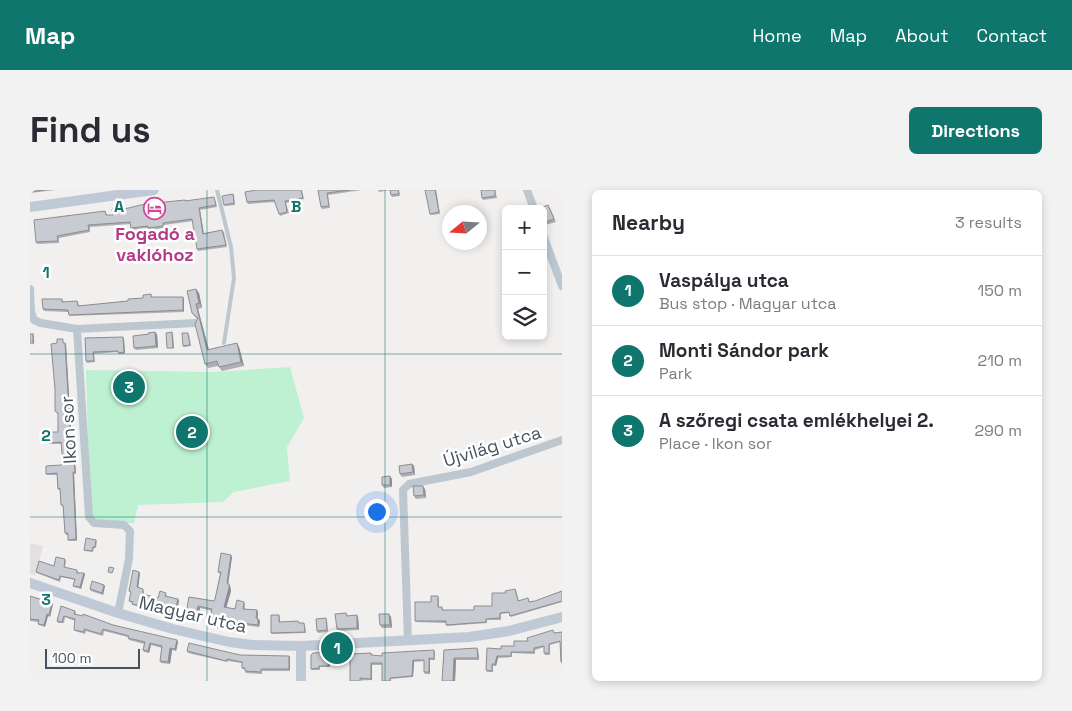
<!DOCTYPE html>
<html lang="en">
<head>
<meta charset="utf-8">
<style>
  body { margin:0; font-family:"Space Grotesk",sans-serif; background:#f2f2f3; color:#2b2b33 }
  .controls { position:absolute; right:15px; top:15px; display:grid; overflow:hidden; border-radius:8px; box-shadow:0 2px 8px #0003 }
  .controls button { width:45px; height:45px; display:grid; place-items:center; padding:0; border:0; border-bottom:1px solid #e1e1e2; background:#fff; color:#2b2b33; font:25px sans-serif }
  .compass { position:absolute; left:412px; top:15px; width:45px; height:45px; border-radius:50%; background:#fff; box-shadow:0 2px 8px #0003; rotate:252deg }
  .scale { position:absolute; left:15px; bottom:12px; width:95px; box-sizing:border-box; padding-left:5px; border:2px solid #47525e; border-top:0; font-size:14px; line-height:18px; white-space:nowrap; color:#47525e; -webkit-text-stroke:4px #fff; paint-order:stroke }
  .you { position:absolute; left:346px; top:321px; width:18px; height:18px; margin:-12px; border:4px solid #fff; border-radius:50%; background:#1a73e8; box-shadow:0 0 0 8px #1a73e833 }
  .badge { display:grid; place-items:center; width:32px; height:32px; border-radius:50%; background:#0f766e; color:#fff; font-size:16px; font-weight:700 }
  .pin { position:absolute; translate:-50% -50%; border:2px solid #fff; box-shadow:0 1px 5px #0006 }
  .list { margin:0; padding:0; list-style:none }
  h2 { display:flex; justify-content:space-between; align-items:center; height:65px; margin:0; padding:0 20px; font-size:21px }
  h2 small { font-size:16px; font-weight:400; color:#7c7c81 }
  .list li { display:grid; grid-template-columns:32px 1fr auto; gap:15px; align-items:center; box-sizing:border-box; height:70px; padding:0 20px; border-top:1px solid #e1e1e2 }
  .list b { display:block; font-size:19px; white-space:nowrap }
  .list p { margin:0; font-size:16px; white-space:nowrap; color:#7c7c81 }
  .list em { font-size:16px; font-style:normal; color:#7c7c81 }
  .icon { flex:none; width:28px; height:28px; fill:none; stroke:currentColor; stroke-width:2; stroke-linecap:round; stroke-linejoin:round }
  .map { position:relative; flex:none; width:532px; height:491px; overflow:hidden; border-radius:8px }
  header { display:flex; align-items:center; gap:30px; box-sizing:border-box; height:70px; padding:0 25px; background:#0f766e; color:#fff }
  header strong { font-size:24px }
  nav { display:flex; gap:28px; margin-inline-start:auto; font-size:18px }
  .intro { display:flex; align-items:center; justify-content:space-between; box-sizing:border-box; height:120px; padding:0 30px }
  h1 { margin:0; font-size:35px }
  .button { padding:12px 22px; border-radius:8px; background:#0f766e; color:#fff; font-size:18px; font-weight:700 }
  main { display:flex; gap:30px; padding:0 30px }
  aside { flex:1; background:#fff; border-radius:8px; box-shadow:0 2px 8px #0003 }
  .map>svg:first-child { display:block }
</style>
</head>
<body>
<header>
<strong>Map</strong>
<nav><a>Home</a><a>Map</a><a>About</a><a>Contact</a></nav>
</header>
<div class="intro"><h1>Find us</h1><a class="button">Directions</a></div>
<main>
<div class="map">
<svg width="532" height="491" viewBox="0 0 532 491">
  <rect width="100%" height="100%" fill="#f2efef"/>
  <path fill="#e3e0e1" d="M0,353L13,356L5,386L0,384Z"/>
  <path fill="#bdf1d2" d="M260,177L274,228L257,257L260,291L204,302L193,312L108,315L104,333L67,332L62,327L60,320L56,180L182,182Z"/>
  <g fill="none" stroke-linecap="round" stroke-linejoin="round">
    <path stroke="#bdc7cf" stroke-width="4" d="M187,0L201,57L204,88L194,153"/>
    <g stroke="#bdc7cf" stroke-width="8">
      <path d="M497,0L504,19"/>
      <path d="M513,45L532,96"/>
      <path d="M0,99L1,122L4,130L11,133L47,139"/>
      <path d="M88,423L99,369L100,341L94,335L64,333L59,327L47,139L165,133"/>
      <path d="M378,451L373,300L379,294L441,282L532,250"/>
    </g>
    <g stroke="#c0cad7" stroke-width="10">
      <path d="M0,17L124,0"/>
      <path d="M0,393L88,423L143,439L199,452L222,455L271,456L439,447L479,441L532,427"/>
      <path d="M271,491V456"/>
    </g>
  </g>
  <g fill="#adafb5">
    <path d="M0,0H26L0,3Z"/>
    <path d="M226,0H272L274,9L256,13L259,23L250,26L245,12L218,14L217,12Z"/>
    <path d="M288,0H332L298,5L300,18L292,19L291,17Z"/>
    <path d="M348,0H369L370,6L362,7L361,5L360,0L349,2Z"/>
    <path d="M395,0L410,24L401,25L400,24Z"/>
    <path d="M465,0L467,8L453,10L452,8Z"/>
    <path d="M203,4L204,5L205,15L195,16L194,15Z"/>
    <path d="M185,9L187,17L170,20L174,43L192,40L194,42L197,57L168,61L167,59L163,31L134,35L135,38L119,40L118,38L103,40L101,34L60,37V42L29,48V53L7,54L6,52L75,21L77,25H83L93,17L95,19L156,11Z"/>
    <path d="M520,18L526,32L515,35L513,32Z"/>
    <path d="M166,99L169,103L172,118L168,119L179,160L209,157L214,176L192,181L188,176L178,178L175,174L167,129L162,123Z"/>
    <path d="M121,104L122,107L154,109V122L40,126L39,125L38,122L14,121L13,119L33,110V112L47,111L48,112L49,116L98,111L113,108Z"/>
    <path d="M127,144L128,158L106,160L104,158Z"/>
    <path d="M159,144L161,156L154,157L153,156Z"/>
    <path d="M93,147L94,149L95,164H89L88,162L64,164L65,172L57,173L56,171L55,148Z"/>
    <path d="M34,150V153L36,154L42,256L44,258L45,274L46,284H44L47,351H39L38,350V345H36L35,343L33,316H32L31,315L30,300H29L28,299L27,285H17L16,284L31,275L33,273L31,254H20L19,253L28,242V224L25,221Z"/>
    <path d="M382,274L384,276L385,285L372,287L370,284Z"/>
    <path d="M362,289V297L354,298L352,295Z"/>
    <path d="M395,299L396,308L386,309L384,306Z"/>
    <path d="M66,350L67,351L66,358H64L63,362L55,361L54,360Z"/>
    <path d="M201,365L202,367L198,393L200,396L201,401L196,417L205,419L214,412L215,414V419L227,420L228,423V428L230,431L229,437L213,435L212,438L207,437L206,442L182,437L181,434V432L180,430L182,421L170,418L167,433L156,431L155,428L159,407L184,411L185,409L190,384L188,382Z"/>
    <path d="M36,370L35,378L48,381V383L55,384L51,399L44,397L43,396L45,390L31,387L30,392L7,383L6,382L24,376Z"/>
    <path d="M110,383L108,398L114,401V404L128,408L137,404L136,406L148,409L149,411L145,427L103,415L102,414L103,413L100,412L99,411L101,403L99,401Z"/>
    <path d="M74,395L75,396L73,405L61,401L60,399Z"/>
    <path d="M486,400L489,411L499,409V411H505L532,401V412L481,427L479,423L471,424V430H457V433L417,436L416,433L386,432L385,431L401,412L408,406L409,408V417L413,418V420H444L462,416L476,403Z"/>
    <path d="M0,406L22,413L23,414L20,427L18,426L15,437L9,435L8,434V432L0,431Z"/>
    <path d="M31,416L45,421L46,423L45,425L148,452L146,461L142,460L140,474L131,473L130,471L132,458L121,455L119,463L114,462L113,460L114,454L99,450L98,447L74,441L73,446L56,441L55,444L45,441L44,440L45,431L35,427L34,433H28L27,431Z"/>
    <path d="M316,423L318,426L328,427L329,440L308,441L307,439Z"/>
    <path d="M359,424L361,427L362,438H352L350,435Z"/>
    <path d="M249,425L250,427V432L268,431L269,433L275,435L276,443L242,444L241,443Z"/>
    <path d="M297,429L298,442L288,443L287,441Z"/>
    <path d="M524,441V443L532,442V474L531,472L530,452L520,455V465H515L514,463V457L505,460V464L482,463V467L468,468L466,476H463V482H457L456,480L471,459L484,456Z"/>
    <path d="M447,458L448,460L449,470H426L425,491H412L414,460Z"/>
    <path d="M157,461L210,465L260,467V481H232V484L216,483L215,481V479H213L212,478V473L198,471L197,472L158,463Z"/>
    <path d="M405,461V470H400V484H395L394,482V471L384,472L383,487L361,489V491H352V475H342V490L320,491L341,463L342,465L352,466Z"/>
    <path d="M298,462L299,464L300,477H290V480H282L281,479Z"/>
  </g>
  <g fill="#8d8e93">
    <path d="M405,0H406L410,24L409,22Z"/>
    <path d="M169,18L170,20L174,46L173,44Z"/>
    <path d="M166,99L169,103L172,118L169,113Z"/>
    <path d="M153,107L154,109V122L153,120Z"/>
    <path d="M166,114L168,119L180,164L177,160Z"/>
    <path d="M125,142L127,144L128,158L126,156Z"/>
    <path d="M142,142L143,144L144,159L143,158Z"/>
    <path d="M3,144L4,146V155L3,153Z"/>
    <path d="M93,147L94,149L95,164L94,162Z"/>
    <path d="M35,153L36,154L42,258L41,256Z"/>
    <path d="M207,153L209,157L214,176L211,172Z"/>
    <path d="M43,256L44,258L46,284L45,282Z"/>
    <path d="M382,274L384,276L385,285L383,282Z"/>
    <path d="M43,282L44,284L47,351L46,349Z"/>
    <path d="M360,286L362,289V297L360,295Z"/>
    <path d="M393,296L395,299L396,308L394,305Z"/>
    <path d="M201,365L202,367L198,395L197,393Z"/>
    <path d="M109,382L110,383L108,399L107,397Z"/>
    <path d="M54,383L55,384L51,399L50,397Z"/>
    <path d="M199,394L200,396L201,401L196,419L194,417Z"/>
    <path d="M74,395L75,396L73,405L72,403Z"/>
    <path d="M148,409L149,411L145,427L144,425Z"/>
    <path d="M22,413L23,414L20,427L19,425Z"/>
    <path d="M168,416L170,418L167,433L166,430Z"/>
    <path d="M227,420L228,423L227,430L226,428Z"/>
    <path d="M17,424L18,426L15,437L14,435Z"/>
    <path d="M359,424L361,427L362,438L360,435Z"/>
    <path d="M327,425L328,427L329,440L327,438Z"/>
    <path d="M228,429L230,431L229,437L228,435Z"/>
    <path d="M206,434L207,437L206,442L205,440Z"/>
    <path d="M147,450L148,452L146,461L145,459Z"/>
    <path d="M120,453L121,455L119,463L118,461Z"/>
    <path d="M140,458L142,460L140,474L138,472Z"/>
    <path d="M447,458L448,460L449,470L448,468Z"/>
    <path d="M298,462L299,464L300,477L298,476Z"/>
    <path d="M259,466L260,467V481L259,479Z"/>
    <path d="M467,466L468,468L466,476L465,474Z"/>
    <path d="M399,468L400,470V484L399,482Z"/>
    <path d="M424,468L426,470L425,491H423Z"/>
    <path d="M383,470L384,472L383,487L382,486Z"/>
    <path d="M341,473L342,475V490L341,489Z"/>
  </g>
  <g fill="#c9cbd2" stroke="#8d8e93">
    <path d="M0,0H14L0,2Z"/>
    <path d="M226,0H271L273,8L255,11L257,22L249,24L244,10L217,12L215,2Z"/>
    <path d="M288,0H319L297,3L299,16L291,17Z"/>
    <path d="M360,0H368L369,4L361,5Z"/>
    <path d="M395,0H405L409,22L400,24Z"/>
    <path d="M451,0H465V6L452,8Z"/>
    <path d="M203,4L204,13L194,15L192,6Z"/>
    <path d="M184,7L186,15L169,18L173,44L192,40L196,55L167,59L162,29L133,33V36L118,38V36L101,38L100,32L58,35L59,40L27,46L28,51L6,52L4,30L75,21L76,25H83L82,19L93,17L94,19L115,14L155,10V11Z"/>
    <path d="M518,15L524,29L513,33V20L514,19L513,17Z"/>
    <path d="M166,99L169,113L166,114L177,160L207,153L211,172L189,177L187,171L175,174L165,134L168,128L162,123L157,101Z"/>
    <path d="M121,104V107H153V120L39,125L38,120L13,119L12,109H32V112L47,111L48,116L98,111V109L113,108V105Z"/>
    <path d="M125,142L126,156L104,158L103,146L119,144L118,143Z"/>
    <path d="M142,142L143,158H137L136,143Z"/>
    <path d="M152,143H158L160,155L153,156Z"/>
    <rect x="0" y="144" width="3" height="9"/>
    <path d="M93,147L94,162L88,163V161L63,162L64,171H56L55,148Z"/>
    <path d="M27,149H33V153H35L41,256H43L44,272L45,282H43L46,349L38,350V343H35L33,315H31L30,298L28,299L27,283L16,284V276L31,275L33,273L31,252L19,253V242H28V223L25,221V199L21,154L27,153Z"/>
    <path d="M382,274L383,282L370,284L369,276Z"/>
    <path d="M360,286V295H352V287Z"/>
    <path d="M383,296H393L394,305L384,306Z"/>
    <path d="M56,348L66,350L65,357H63L62,361L54,360Z"/>
    <path d="M191,363L201,365L197,393L199,394V398L194,417L205,419L207,410L214,412L213,419L227,420L226,428L228,429V435L211,433V435L206,434L205,440L181,434V430H180L182,419L168,416L166,430L155,428L159,407L184,411L185,409L191,382H188Z"/>
    <path d="M26,367L35,369L34,377L47,380V383H54L50,397L43,396L45,389L30,386L29,390L6,382L9,371L24,376Z"/>
    <path d="M79,377L84,378L82,383L78,382Z"/>
    <path d="M103,380L109,382L107,397L113,399V404L128,408L130,401L136,403L135,406L148,409L144,425L102,414L103,412L99,411L101,402L99,401Z"/>
    <path d="M62,391L74,395L72,403L60,399Z"/>
    <path d="M485,399L488,411L498,408L499,412L505,411L532,401V411L480,426L479,422L470,423V428L456,429V432L416,435V431H385V412H401V406H408V417H412V420H444V416H462V403H476L475,401Z"/>
    <path d="M0,406L22,413L19,425L17,424L14,435L8,434L9,430L0,429Z"/>
    <path d="M31,416L45,421L44,424L53,426V424L83,435L147,450L145,459L140,458L138,472L130,471L132,456L120,453L118,461L113,460L115,452L98,448L99,446L73,439L71,444L54,439V442L44,440L45,429L34,426L32,432L27,431Z"/>
    <path d="M316,423L317,426L327,425V438L307,439L305,424Z"/>
    <path d="M349,424H359L360,435H350Z"/>
    <path d="M241,425H249V432L268,431L269,433H274L275,442L241,443Z"/>
    <path d="M296,428L297,440L287,441L286,429Z"/>
    <path d="M523,440L524,443L532,442V472H531L530,451L519,454V463H514V456L504,458V462H481V466H467L465,474H462V481L456,480L457,458L471,459V456H484V451H498L497,448Z"/>
    <path d="M159,453L210,465L259,466V479H231V482L215,481V478H212V472L197,469L196,471L157,461Z"/>
    <path d="M447,458L448,468H424L423,491H412L414,460Z"/>
    <path d="M404,460V469L399,468V482H394V470H383L382,486L360,488V491H352V473H341V489L330,488V491H320V464L341,463V465L352,466V463Z"/>
    <path d="M298,462V476H289V478L281,479V465L283,463Z"/>
  </g>
  <path fill="none" stroke="#0f766e" stroke-width="1" stroke-opacity="0.55" d="M177,0V491M355,0V491M0,164H532M0,327H532"/>
  <defs>
    <symbol id="hotel-ring" viewBox="-11 -11 22 22"><circle r="9.5" fill="#fff" stroke="#d1479c" stroke-width="1.5"/><path d="M-6-4.5h1.5V1H6V5H4.5V3h-9V5H-6ZM-4 0a1.8 1.8 0 1 1 3.6 0ZM.5 0V-2.5h3Q6-2.5 6 0Z" fill="#d1479c"/></symbol>
  </defs>
  <g fill-rule="evenodd">
    <use href="#hotel-ring" x="112" y="6" width="25" height="25"/>
  </g>
  <g text-anchor="middle" dominant-baseline="central" stroke-width="5" stroke-linejoin="round" paint-order="stroke">
    <g font-size="18" font-weight="bold" fill="#b23c85" stroke="#fff">
      <text x="125" y="43">Fogadó a<tspan x="125" dy="21">vaklóhoz</tspan></text>
    </g>
    <g font-size="18" fill="#47525e" stroke="#fff">
      <text transform="translate(38 240) rotate(-93)">Ikon sor</text>
      <text transform="translate(462 256) rotate(-17)">Újvilág utca</text>
      <text transform="translate(163 424) rotate(13)">Magyar utca</text>
    </g>
  </g>
  <g font-size="16" text-anchor="middle" font-weight="bold" fill="#0f766e" stroke="#fff" stroke-width="5" stroke-linejoin="round" paint-order="stroke">
    <text x="89" y="22">A</text>
    <text x="266" y="22">B</text>
    <text x="16" y="88">1</text>
    <text x="16" y="251">2</text>
    <text x="16" y="415">3</text>
  </g>
</svg>
<div class="controls">
<button>+</button>
<button>−</button>
<button><svg class="icon" aria-label="layers" viewBox="0 0 24 24"><path d="M12 4l9 5-9 5-9-5zM3 14l9 5 9-5"/></svg></button>
</div>
<svg class="compass" viewBox="-18 -18 36 36"><path d="M0-13l5 13h-10z" fill="#e53935"/><path d="M0 13l5-13h-10z" fill="#7c7c81"/></svg>
<div class="scale">100 m</div>
<div class="you"></div>
<div class="pin badge" style="left:307px;top:458px">1</div>
<div class="pin badge" style="left:162px;top:242px">2</div>
<div class="pin badge" style="left:99px;top:197px">3</div>
</div>
<aside>
<h2>Nearby<small>3 results</small></h2>
<ul class="list">
<li><span class="badge">1</span><div><b>Vaspálya utca</b><p>Bus stop · Magyar utca</p></div><em>150 m</em></li>
<li><span class="badge">2</span><div><b>Monti Sándor park</b><p>Park</p></div><em>210 m</em></li>
<li><span class="badge">3</span><div><b>A szőregi csata emlékhelyei 2.</b><p>Place · Ikon sor</p></div><em>290 m</em></li>
</ul>
</aside>
</main>
</body>
</html>
